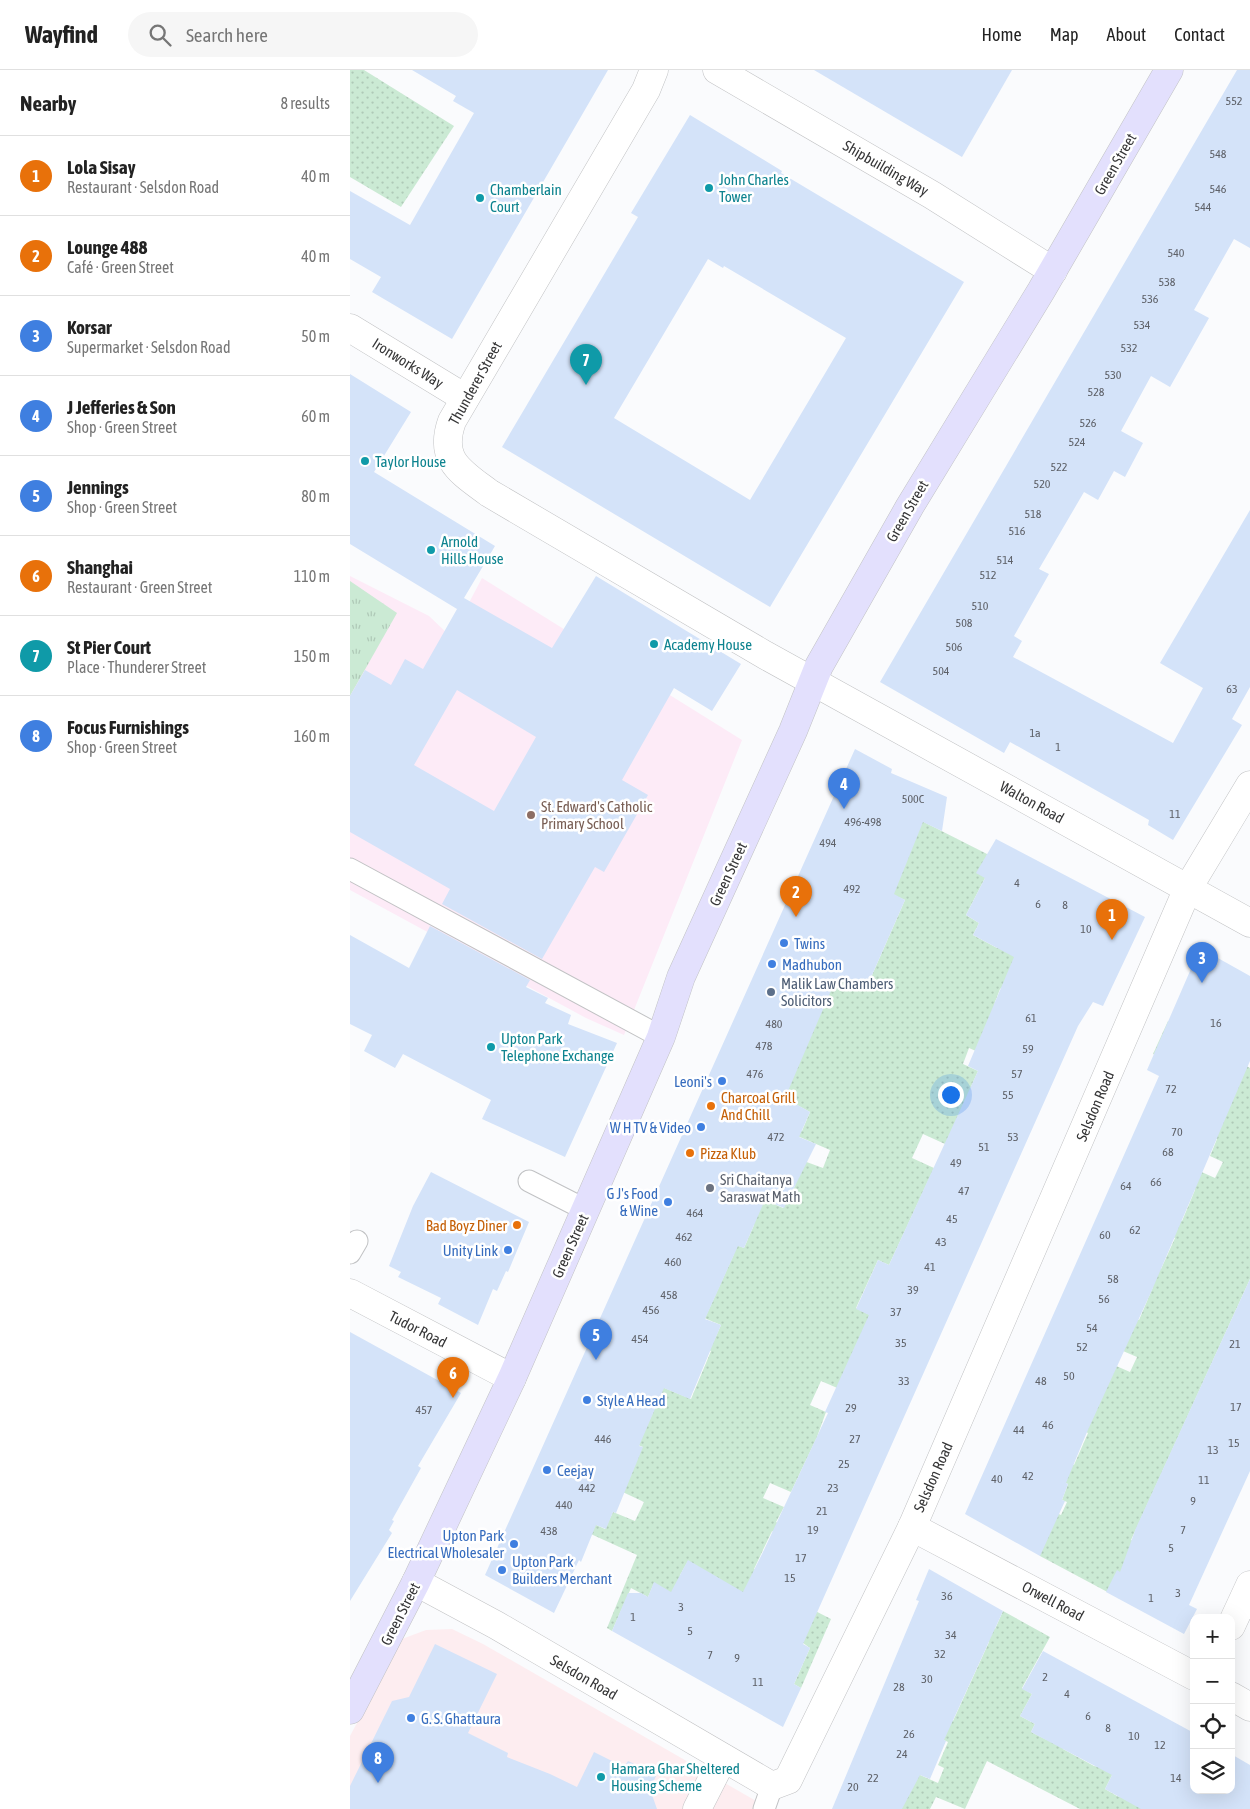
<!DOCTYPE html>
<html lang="en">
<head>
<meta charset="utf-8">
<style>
  body { margin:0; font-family:"Asap Condensed",sans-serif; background:#f6f6f6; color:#222 }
  .controls { position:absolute; right:15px; bottom:15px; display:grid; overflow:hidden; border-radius:10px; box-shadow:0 5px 20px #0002 }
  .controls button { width:45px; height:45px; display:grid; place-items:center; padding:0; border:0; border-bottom:1px solid #e0e0e0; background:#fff; color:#222; font:25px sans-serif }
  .you { position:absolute; left:600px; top:1024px; width:18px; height:18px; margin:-12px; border:4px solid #fff; border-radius:50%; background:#1a73e8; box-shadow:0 0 0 8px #1a73e833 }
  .badge { display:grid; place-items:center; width:32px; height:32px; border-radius:50%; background:#a33e11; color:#fff; font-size:16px; font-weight:700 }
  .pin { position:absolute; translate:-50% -41px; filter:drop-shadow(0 1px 2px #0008) }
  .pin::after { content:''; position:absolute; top:26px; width:18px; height:15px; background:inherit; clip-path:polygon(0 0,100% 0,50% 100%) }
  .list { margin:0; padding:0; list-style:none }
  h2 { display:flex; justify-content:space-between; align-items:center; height:65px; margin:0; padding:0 20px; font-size:21px }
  h2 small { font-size:16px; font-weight:400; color:#767676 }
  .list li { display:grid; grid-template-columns:32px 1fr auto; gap:15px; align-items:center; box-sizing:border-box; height:80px; padding:0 20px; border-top:1px solid #e0e0e0 }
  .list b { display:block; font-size:19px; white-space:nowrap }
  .list p { margin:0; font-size:16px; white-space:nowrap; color:#767676 }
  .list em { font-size:16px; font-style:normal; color:#767676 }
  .icon { flex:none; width:28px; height:28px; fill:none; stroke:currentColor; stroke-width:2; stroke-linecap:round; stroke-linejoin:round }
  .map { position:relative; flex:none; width:900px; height:1739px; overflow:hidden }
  header { display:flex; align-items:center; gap:30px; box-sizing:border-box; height:70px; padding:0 25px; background:#fff; border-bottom:1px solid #e0e0e0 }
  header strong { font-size:24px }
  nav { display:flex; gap:28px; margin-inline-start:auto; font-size:18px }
  .search { width:350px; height:45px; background:#f6f6f6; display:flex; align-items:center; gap:12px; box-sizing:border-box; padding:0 18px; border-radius:28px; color:#767676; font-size:19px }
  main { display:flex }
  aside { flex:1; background:#fff }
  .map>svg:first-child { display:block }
</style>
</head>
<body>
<header>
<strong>Wayfind</strong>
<div class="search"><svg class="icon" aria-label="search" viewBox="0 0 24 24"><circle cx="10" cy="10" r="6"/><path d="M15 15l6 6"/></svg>Search here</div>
<nav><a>Home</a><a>Map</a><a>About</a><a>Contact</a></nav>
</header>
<main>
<aside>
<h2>Nearby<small>8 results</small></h2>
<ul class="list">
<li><span class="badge" style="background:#e8710a">1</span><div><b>Lola Sisay</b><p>Restaurant · Selsdon Road</p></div><em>40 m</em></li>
<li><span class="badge" style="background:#e8710a">2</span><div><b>Lounge 488</b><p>Café · Green Street</p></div><em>40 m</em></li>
<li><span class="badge" style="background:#3f7fe0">3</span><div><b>Korsar</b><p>Supermarket · Selsdon Road</p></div><em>50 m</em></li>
<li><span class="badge" style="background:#3f7fe0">4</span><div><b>J Jefferies &amp; Son</b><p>Shop · Green Street</p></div><em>60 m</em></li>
<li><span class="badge" style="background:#3f7fe0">5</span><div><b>Jennings</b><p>Shop · Green Street</p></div><em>80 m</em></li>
<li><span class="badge" style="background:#e8710a">6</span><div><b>Shanghai</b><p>Restaurant · Green Street</p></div><em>110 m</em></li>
<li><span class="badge" style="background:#0f9aa8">7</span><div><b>St Pier Court</b><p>Place · Thunderer Street</p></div><em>150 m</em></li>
<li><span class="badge" style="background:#3f7fe0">8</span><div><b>Focus Furnishings</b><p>Shop · Green Street</p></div><em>160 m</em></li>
</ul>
</aside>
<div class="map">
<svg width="900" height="1739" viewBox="0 0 900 1739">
  <defs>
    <pattern id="grass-dots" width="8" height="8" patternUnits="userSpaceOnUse" patternTransform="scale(1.25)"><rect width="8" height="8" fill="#cbead4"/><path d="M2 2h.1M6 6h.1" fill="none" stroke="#afc9b7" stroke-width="1.8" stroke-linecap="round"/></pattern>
    <pattern id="park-tufts" width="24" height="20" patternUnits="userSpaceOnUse" patternTransform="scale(1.25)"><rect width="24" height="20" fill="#cbead4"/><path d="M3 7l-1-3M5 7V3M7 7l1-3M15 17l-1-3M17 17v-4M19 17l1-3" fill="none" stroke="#afc9b7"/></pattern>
  </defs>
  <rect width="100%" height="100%" fill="#fafbfd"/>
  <path fill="#fdedf0" d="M102,1559L133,1574L420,1739H0V1666L52,1569L76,1560Z"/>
  <path fill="#fdebf7" d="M0,506L79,546L101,567L132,508L392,670L274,965L236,948L0,820Z"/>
  <g fill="url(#grass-dots)">
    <path d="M0,0H14L104,56L51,137L0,107Z"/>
    <path d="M558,744L637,784L635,808L616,845L629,853L623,865L647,878L672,832L690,886L650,919L645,932L635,985L619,978L613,994L628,1001L620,1019L653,1033L595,1074L573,1064L562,1088L584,1098L539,1195L528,1190L506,1238L520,1245V1332L471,1311L460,1335L476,1342L467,1367L441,1422L420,1413L413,1428L434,1437L426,1452L457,1468L454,1475L422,1461L404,1499L436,1516L432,1524L481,1549L451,1618L444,1614L460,1578L338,1491L330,1505L337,1509L319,1542L304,1513L298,1527L281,1518L262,1561L257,1558L287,1485L210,1450L214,1440L255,1459L263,1442L285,1451L294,1432L232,1403L293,1377L253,1361L295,1360L310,1327L274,1311L278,1303L341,1329L361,1281L325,1265L363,1273L371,1255L347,1245L355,1248L384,1184L379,1172L394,1178L404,1155L365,1107L433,1138L445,1116L451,1090L473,1098L480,1080L422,1055L425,1049L452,1061L460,1042L434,1028L459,897L515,921L555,830L498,804Z"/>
    <path d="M818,951L900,998V1209L781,1470L818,1488L793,1541L690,1486L668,1426L711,1445L717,1432L712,1430L718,1414L680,1397L688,1379L724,1395L738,1363L702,1346L732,1281L780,1302L787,1287L773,1281L754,1234L789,1250L803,1217L768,1201L811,1199L825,1168L791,1152L798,1136L832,1151L845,1120L818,1087L865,1108L873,1092L860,1086L867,1069L834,1054L821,992L803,984Z"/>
    <path d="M653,1541L700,1567L672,1618L682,1624L670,1646L685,1654L681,1662L697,1670L730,1649L713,1679L744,1696L765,1699L755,1719L767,1726L815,1739H730L637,1691L615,1739L586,1727L580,1739H531L552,1697L588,1713L594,1698L588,1695L598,1672L564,1656L573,1637L603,1651L639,1572L608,1558L645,1559Z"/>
  </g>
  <path fill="url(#park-tufts)" d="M0,511L47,543L0,626Z"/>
  <g fill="#d4e3f9" fill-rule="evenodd">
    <path d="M62,0H258L102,269L22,222L31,207L0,189V121L60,155L124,43L103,31L106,26Z"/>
    <path d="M464,0H662L612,87Z"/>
    <path d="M887,0H900V178L884,169L844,240L859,248L820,317L801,306L771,361L793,373L775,407L764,401L748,430L734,422L689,499L699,504L664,566L672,571L663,587L823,673L853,618L810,593L900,440V617L882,649L892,655L823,770L798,755L799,750L660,672L654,683L530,612Z"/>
    <path d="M340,45L432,101L431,103L614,212L420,537L152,377L288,147L281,143ZM358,189L373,198L374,196L496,268L400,430L264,348Z"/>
    <path d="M0,304L61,342L24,402L145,476L114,528L202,578L246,506L391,594L362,641L324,618L272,710L298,725L254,802L245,797L192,889L92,834L100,819L0,762V626L15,600L41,615L55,589L73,599L111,532L107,539L0,474ZM107,620L186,667L144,741L64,695Z"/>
    <path d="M505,679L542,699L541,703L597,727L592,761L573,752L544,824L555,830L515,921L486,909L435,1028L460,1042L449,1067L466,1074L434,1138L415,1130L394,1178L388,1176L355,1249L371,1255L340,1329L314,1318L289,1376L293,1377L266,1443L263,1442L256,1459L246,1455L231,1492L229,1490L204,1543L135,1505Z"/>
    <path d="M646,769L795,847L753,936L743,932L728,956L453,1574L460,1578L444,1614L451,1618L433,1657L262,1561L278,1523H291L298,1527L304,1512L321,1522L338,1490L393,1522L413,1482L478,1343L475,1342L519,1245L506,1239L528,1190L539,1195L628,1001L618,996L664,887L623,865L629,853L616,845L635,808L626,803Z"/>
    <path d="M80,856L180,910L176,917L198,928L195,933L221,945L218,954L267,973L215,1087L132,1049L141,1030L53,984L45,998L14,981L22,965L0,954V865L59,898Z"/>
    <path d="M850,878L900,906V991L802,1220L737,1362L716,1413L718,1414L712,1430L715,1431L690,1486L615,1444L809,1006L797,1000Z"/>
    <path d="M81,1102L179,1152L158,1202L156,1201L147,1221L143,1219L128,1255L88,1234L91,1228L48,1207L51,1202L39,1196L63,1136Z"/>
    <path d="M900,1209V1401L839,1535L847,1539L834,1564L756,1522L767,1500L770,1502L786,1458Z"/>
    <path d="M0,1262L111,1323L68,1396L71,1398L42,1450L44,1451L39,1460L42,1463L0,1531Z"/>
    <path d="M579,1499L653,1541L594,1670L596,1671L580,1709L570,1705L552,1739H482L569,1531L566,1530Z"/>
    <path d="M85,1574L147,1604L118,1663L158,1683L157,1687L200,1704L227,1717L244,1682L274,1697L278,1691L307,1704L300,1719L307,1739H0V1716L42,1631L59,1627Z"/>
    <path d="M693,1581L844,1663V1720H881V1684L900,1695V1739H791L755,1719L762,1705L681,1662L685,1654L670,1646L682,1624L672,1619Z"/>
  </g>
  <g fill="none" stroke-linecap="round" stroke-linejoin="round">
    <defs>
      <g id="lane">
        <path d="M0,799L311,967"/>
        <path d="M179,1111L236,1140"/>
        <path d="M0,1183L7,1171"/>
        <path d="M414,1739L422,1716"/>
      </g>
      <g id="street">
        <path d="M304,0L296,20L102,351C88,390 111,402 139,423L415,585L900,853"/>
        <path d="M367,0L582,125L703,201"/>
        <path d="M0,258L115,328"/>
        <path d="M0,1223L162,1308"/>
        <path d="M562,1457L844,1606"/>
        <path d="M66,1512L146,1555L422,1716L438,1710L562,1457L838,818L900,715"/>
        <path d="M881,1556L900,1515"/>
        <path d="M881,1626L900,1637"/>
        <path d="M347,1739L373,1688"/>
      </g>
      <path id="secondary" d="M0,1640L66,1512L162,1308L311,967L331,907L443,661L469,596L560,436L691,221L819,0"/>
    </defs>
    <use href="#lane" stroke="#c1c2c4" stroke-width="23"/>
    <use href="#street" stroke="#c1c2c4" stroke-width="29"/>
    <use href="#secondary" stroke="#c1c2c4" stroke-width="29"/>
    <use href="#lane" stroke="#fff" stroke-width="21"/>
    <use href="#street" stroke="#fff" stroke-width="28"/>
    <use href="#secondary" stroke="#e3e0fd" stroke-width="28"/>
  </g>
  <g fill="#0f9aa8" stroke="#fff" stroke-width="2">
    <circle cx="359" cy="118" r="5"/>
    <circle cx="130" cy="128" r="5"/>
    <circle cx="15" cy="391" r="5"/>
    <circle cx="81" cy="480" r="5"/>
    <circle cx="304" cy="574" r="5"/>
    <circle cx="141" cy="977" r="5"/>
    <circle cx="251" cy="1707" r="5"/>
  </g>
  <circle fill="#8d6e63" stroke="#fff" stroke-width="2" cx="181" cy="745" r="5"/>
  <g fill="#3f7fe0" stroke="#fff" stroke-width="2">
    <circle cx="434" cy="873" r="5"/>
    <circle cx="422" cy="894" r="5"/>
    <circle cx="372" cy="1011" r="5"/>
    <circle cx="351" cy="1057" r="5"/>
    <circle cx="318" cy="1132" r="5"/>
    <circle cx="158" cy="1180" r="5"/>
    <circle cx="237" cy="1330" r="5"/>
    <circle cx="197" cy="1400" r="5"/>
    <circle cx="164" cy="1474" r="5"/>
    <circle cx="152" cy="1500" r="5"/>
    <circle cx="61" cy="1648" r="5"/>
  </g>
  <circle fill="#5c6f8a" stroke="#fff" stroke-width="2" cx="421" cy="922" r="5"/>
  <g fill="#e8710a" stroke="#fff" stroke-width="2">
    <circle cx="361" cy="1036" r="5"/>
    <circle cx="340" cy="1083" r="5"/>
    <circle cx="167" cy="1155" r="5"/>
  </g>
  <circle fill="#6b7280" stroke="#fff" stroke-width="2" cx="360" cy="1118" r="5"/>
  <g text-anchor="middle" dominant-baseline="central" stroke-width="5" stroke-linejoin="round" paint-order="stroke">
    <g font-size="12" fill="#5e6168">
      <text x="884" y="31">552</text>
      <text x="868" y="84">548</text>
      <text x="868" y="119">546</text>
      <text x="853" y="137">544</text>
      <text x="826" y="183">540</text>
      <text x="817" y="212">538</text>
      <text x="800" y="229">536</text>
      <text x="792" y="255">534</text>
      <text x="779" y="278">532</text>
      <text x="763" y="305">530</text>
      <text x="746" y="322">528</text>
      <text x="738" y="353">526</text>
      <text x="727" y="372">524</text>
      <text x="709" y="397">522</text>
      <text x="692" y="414">520</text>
      <text x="683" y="444">518</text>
      <text x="667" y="461">516</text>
      <text x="655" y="490">514</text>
      <text x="638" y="505">512</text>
      <text x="630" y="536">510</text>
      <text x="614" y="553">508</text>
      <text x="604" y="577">506</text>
      <text x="591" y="601">504</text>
      <text x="882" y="619">63</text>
      <text x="685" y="663">1a</text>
      <text x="708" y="677">1</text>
      <text x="563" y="729">500C</text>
      <text x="825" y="744">11</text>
      <text x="513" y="752">496-498</text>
      <text x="478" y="773">494</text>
      <text x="667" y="813">4</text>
      <text x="502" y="819">492</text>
      <text x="688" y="834">6</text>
      <text x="715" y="835">8</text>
      <text x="736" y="859">10</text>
      <text x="681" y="948">61</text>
      <text x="866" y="953">16</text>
      <text x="424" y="954">480</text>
      <text x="414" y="976">478</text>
      <text x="678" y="979">59</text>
      <text x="405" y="1004">476</text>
      <text x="667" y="1004">57</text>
      <text x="821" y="1019">72</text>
      <text x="658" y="1025">55</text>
      <text x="827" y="1062">70</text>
      <text x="426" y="1067">472</text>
      <text x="663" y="1067">53</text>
      <text x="634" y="1077">51</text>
      <text x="818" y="1082">68</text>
      <text x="606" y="1093">49</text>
      <text x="806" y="1112">66</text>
      <text x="776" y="1116">64</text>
      <text x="614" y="1121">47</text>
      <text x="345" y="1143">464</text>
      <text x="602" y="1149">45</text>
      <text x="785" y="1160">62</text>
      <text x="755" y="1165">60</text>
      <text x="334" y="1167">462</text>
      <text x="591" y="1172">43</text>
      <text x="323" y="1192">460</text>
      <text x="580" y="1197">41</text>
      <text x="763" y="1209">58</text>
      <text x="563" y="1220">39</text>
      <text x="319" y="1225">458</text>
      <text x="754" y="1229">56</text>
      <text x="301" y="1240">456</text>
      <text x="546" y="1242">37</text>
      <text x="742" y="1258">54</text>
      <text x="290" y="1269">454</text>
      <text x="551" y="1273">35</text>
      <text x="885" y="1274">21</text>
      <text x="732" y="1277">52</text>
      <text x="719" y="1306">50</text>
      <text x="554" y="1311">33</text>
      <text x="691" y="1311">48</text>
      <text x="886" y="1337">17</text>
      <text x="501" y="1338">29</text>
      <text x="74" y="1340">457</text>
      <text x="698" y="1355">46</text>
      <text x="669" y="1360">44</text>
      <text x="253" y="1369">446</text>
      <text x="505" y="1369">27</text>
      <text x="884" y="1373">15</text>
      <text x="863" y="1380">13</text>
      <text x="494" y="1394">25</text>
      <text x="678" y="1406">42</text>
      <text x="647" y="1409">40</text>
      <text x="854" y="1410">11</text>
      <text x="237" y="1418">442</text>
      <text x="483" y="1418">23</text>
      <text x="843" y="1431">9</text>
      <text x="214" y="1435">440</text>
      <text x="472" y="1441">21</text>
      <text x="463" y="1460">19</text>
      <text x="833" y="1460">7</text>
      <text x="199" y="1461">438</text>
      <text x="821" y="1478">5</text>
      <text x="451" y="1488">17</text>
      <text x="440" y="1508">15</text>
      <text x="828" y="1523">3</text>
      <text x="597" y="1526">36</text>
      <text x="801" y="1528">1</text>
      <text x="331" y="1537">3</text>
      <text x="283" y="1547">1</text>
      <text x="340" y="1561">5</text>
      <text x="601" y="1565">34</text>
      <text x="590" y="1584">32</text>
      <text x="360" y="1585">7</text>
      <text x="387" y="1588">9</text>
      <text x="695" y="1607">2</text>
      <text x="577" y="1609">30</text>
      <text x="408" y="1612">11</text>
      <text x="549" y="1617">28</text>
      <text x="717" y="1624">4</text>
      <text x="738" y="1646">6</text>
      <text x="758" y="1658">8</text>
      <text x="559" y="1664">26</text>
      <text x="784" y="1666">10</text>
      <text x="810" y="1675">12</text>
      <text x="552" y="1684">24</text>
      <text x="523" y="1708">22</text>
      <text x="826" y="1708">14</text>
      <text x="503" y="1717">20</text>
    </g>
    <g font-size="15" fill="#363637" stroke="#fff">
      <text transform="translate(765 94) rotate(-60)">Green Street</text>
      <text transform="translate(536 98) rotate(30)">Shipbuilding Way</text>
      <text transform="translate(58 293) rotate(32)">Ironworks Way</text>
      <text transform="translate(125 313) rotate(-61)">Thunderer Street</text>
      <text transform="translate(557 441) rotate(-60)">Green Street</text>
      <text transform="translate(682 732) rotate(29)">Walton Road</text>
      <text transform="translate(378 804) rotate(-65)">Green Street</text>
      <text transform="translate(745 1036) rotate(-67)">Selsdon Road</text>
      <text transform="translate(220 1176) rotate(-66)">Green Street</text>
      <text transform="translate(68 1259) rotate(27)">Tudor Road</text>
      <text transform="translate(583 1407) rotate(-66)">Selsdon Road</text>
      <text transform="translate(703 1531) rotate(28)">Orwell Road</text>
      <text transform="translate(50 1544) rotate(-63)">Green Street</text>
      <text transform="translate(234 1607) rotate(30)">Selsdon Road</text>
    </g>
    <g font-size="15" fill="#0d838f" stroke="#fff" text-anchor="start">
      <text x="369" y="109">John Charles<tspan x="369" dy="17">Tower</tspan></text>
      <text x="140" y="119">Chamberlain<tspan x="140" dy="17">Court</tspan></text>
      <text x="25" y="391">Taylor House</text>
      <text x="91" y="471">Arnold<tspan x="91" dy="17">Hills House</tspan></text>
      <text x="314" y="574">Academy House</text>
      <text x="151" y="968">Upton Park<tspan x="151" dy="17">Telephone Exchange</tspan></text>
      <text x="261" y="1698">Hamara Ghar Sheltered<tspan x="261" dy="17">Housing Scheme</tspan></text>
    </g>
    <g font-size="15" fill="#785e54" stroke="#fff" text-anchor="start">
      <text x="191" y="736">St. Edward's Catholic<tspan x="191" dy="17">Primary School</tspan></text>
    </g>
    <g font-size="15" fill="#366cbe" stroke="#fff" text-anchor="start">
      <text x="444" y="873">Twins</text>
      <text x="432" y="894">Madhubon</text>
      <text x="362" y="1011" text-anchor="end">Leoni's</text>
      <text x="341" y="1057" text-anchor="end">W H TV &amp; Video</text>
      <text x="308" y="1123" text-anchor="end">G J's Food<tspan x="308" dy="17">&amp; Wine</tspan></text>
      <text x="148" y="1180" text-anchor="end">Unity Link</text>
      <text x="247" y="1330">Style A Head</text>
      <text x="207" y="1400">Ceejay</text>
      <text x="154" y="1465" text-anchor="end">Upton Park<tspan x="154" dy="17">Electrical Wholesaler</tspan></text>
      <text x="162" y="1491">Upton Park<tspan x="162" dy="17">Builders Merchant</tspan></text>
      <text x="71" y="1648">G. S. Ghattaura</text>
    </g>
    <g font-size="15" fill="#4e5e75" stroke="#fff" text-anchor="start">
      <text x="431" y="913">Malik Law Chambers<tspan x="431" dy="17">Solicitors</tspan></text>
    </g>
    <g font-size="15" fill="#c56008" stroke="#fff" text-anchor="start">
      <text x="371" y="1027">Charcoal Grill<tspan x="371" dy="17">And Chill</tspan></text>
      <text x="350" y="1083">Pizza Klub</text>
      <text x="157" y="1155" text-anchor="end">Bad Boyz Diner</text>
    </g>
    <g font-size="15" fill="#5b616d" stroke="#fff" text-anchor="start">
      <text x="370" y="1109">Sri Chaitanya<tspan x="370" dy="17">Saraswat Math</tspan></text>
    </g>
  </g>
</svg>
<div class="controls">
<button>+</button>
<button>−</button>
<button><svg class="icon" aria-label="locate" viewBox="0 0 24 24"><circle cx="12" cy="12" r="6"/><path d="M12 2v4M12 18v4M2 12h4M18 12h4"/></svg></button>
<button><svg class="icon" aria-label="layers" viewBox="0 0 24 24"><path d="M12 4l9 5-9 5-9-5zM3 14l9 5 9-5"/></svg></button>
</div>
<div class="you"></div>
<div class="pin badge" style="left:762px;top:870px;background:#e8710a">1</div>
<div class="pin badge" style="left:446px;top:847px;background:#e8710a">2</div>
<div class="pin badge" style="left:852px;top:913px;background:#3f7fe0">3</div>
<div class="pin badge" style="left:494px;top:739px;background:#3f7fe0">4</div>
<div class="pin badge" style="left:246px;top:1290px;background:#3f7fe0">5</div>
<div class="pin badge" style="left:103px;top:1328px;background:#e8710a">6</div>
<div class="pin badge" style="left:236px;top:315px;background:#0f9aa8">7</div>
<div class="pin badge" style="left:28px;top:1713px;background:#3f7fe0">8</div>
</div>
</main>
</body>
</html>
